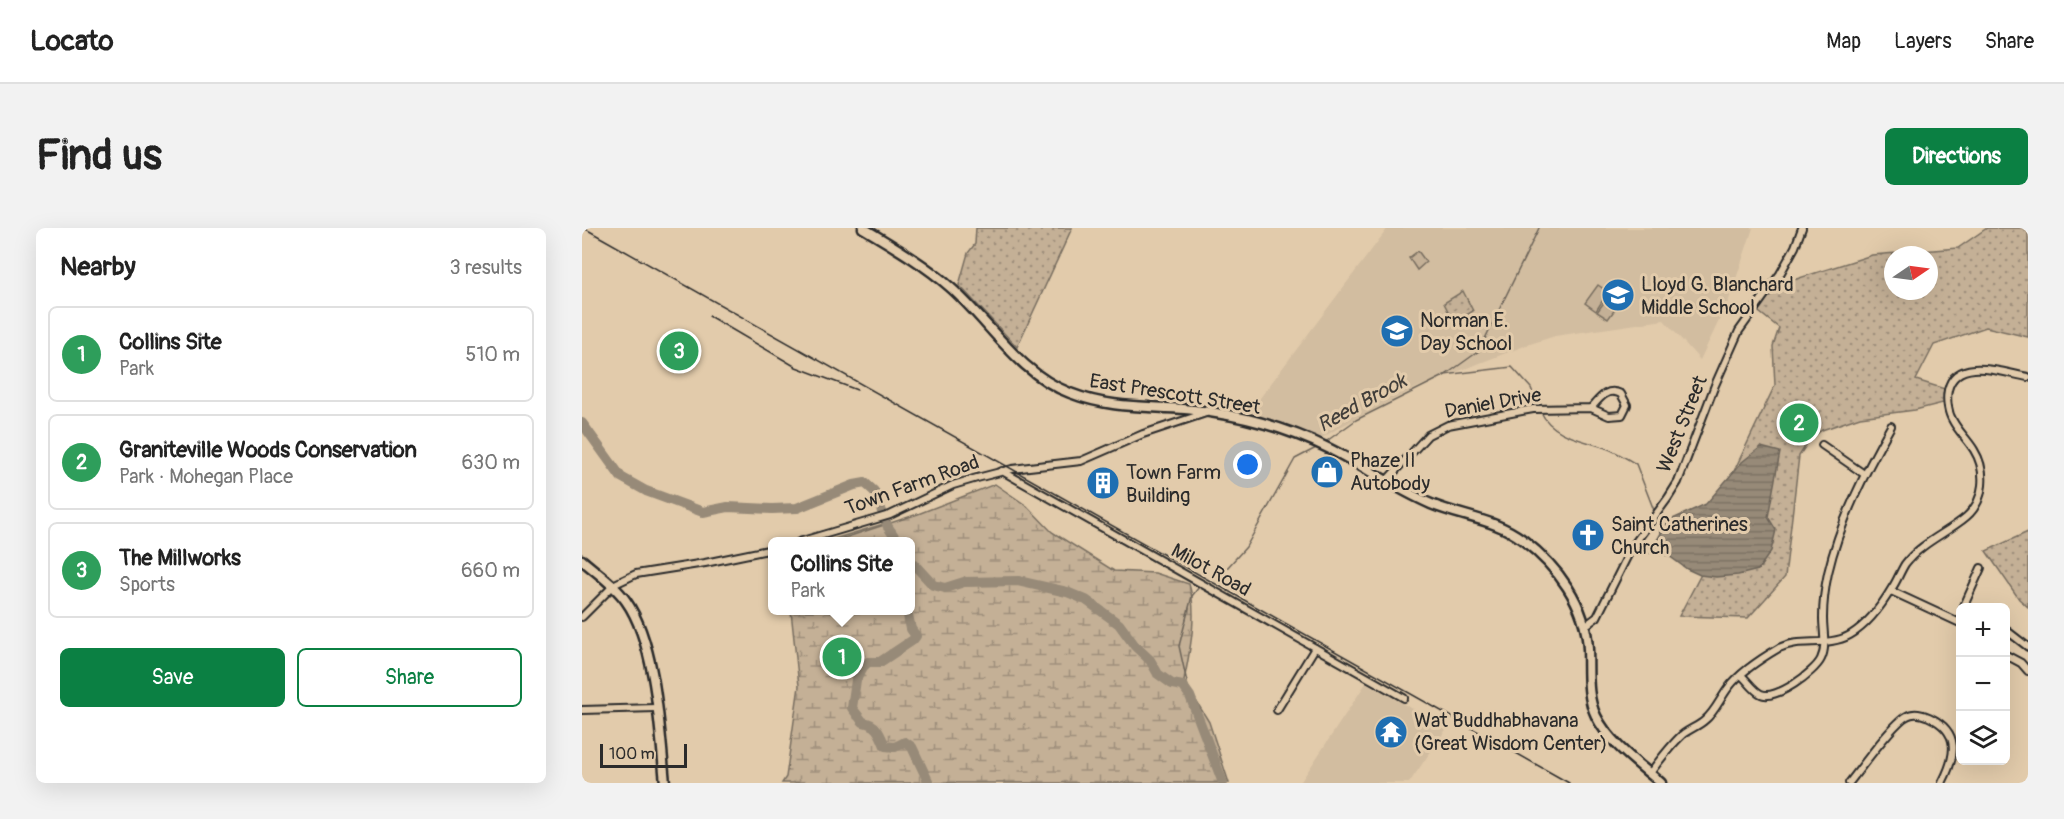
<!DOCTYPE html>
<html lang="en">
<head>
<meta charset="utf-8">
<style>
  body { margin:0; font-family:Pangolin,sans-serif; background:#f2f2f2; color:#222 }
  .controls { position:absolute; right:18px; bottom:18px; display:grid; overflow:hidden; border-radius:9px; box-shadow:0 6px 24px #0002 }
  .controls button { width:54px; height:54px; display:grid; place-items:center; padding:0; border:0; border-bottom:2px solid #e0e0e0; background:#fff; color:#222; font:30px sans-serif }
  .compass { position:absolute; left:1302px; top:18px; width:54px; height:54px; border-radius:50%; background:#fff; box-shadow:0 6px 24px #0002; rotate:77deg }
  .scale { position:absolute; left:18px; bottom:15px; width:87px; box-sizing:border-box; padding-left:6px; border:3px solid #2b2b2b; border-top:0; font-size:16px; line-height:21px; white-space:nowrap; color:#2b2b2b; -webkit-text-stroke:4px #e2cbab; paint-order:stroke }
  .you { position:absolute; left:666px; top:237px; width:21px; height:21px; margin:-15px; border:4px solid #fff; border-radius:50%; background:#1a73e8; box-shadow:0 0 0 9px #1a73e833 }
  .badge { display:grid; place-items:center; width:39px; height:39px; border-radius:50%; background:#0b8043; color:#fff; font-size:20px; font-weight:700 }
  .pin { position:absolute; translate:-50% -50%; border:3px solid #fff; box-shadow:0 2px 6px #0006 }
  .popup { position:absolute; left:186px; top:309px; width:147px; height:78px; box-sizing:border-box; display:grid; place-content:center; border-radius:9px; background:#fff; filter:drop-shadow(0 2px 4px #0005); font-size:20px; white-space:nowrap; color:#767676 }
  .popup b { font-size:22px; color:#222 }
  .popup::after { content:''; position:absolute; left:50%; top:100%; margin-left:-12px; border:12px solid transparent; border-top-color:#fff }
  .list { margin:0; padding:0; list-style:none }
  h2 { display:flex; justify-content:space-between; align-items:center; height:78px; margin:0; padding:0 24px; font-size:26px }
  h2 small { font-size:20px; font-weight:400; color:#767676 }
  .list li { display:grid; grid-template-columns:39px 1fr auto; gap:18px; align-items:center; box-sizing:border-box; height:96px; margin:0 12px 12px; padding:0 12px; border:2px solid #e0e0e0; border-radius:9px }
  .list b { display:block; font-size:22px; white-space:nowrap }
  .list p { margin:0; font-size:20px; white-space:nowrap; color:#767676 }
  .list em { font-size:20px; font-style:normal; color:#767676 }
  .actions { display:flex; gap:12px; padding:18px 24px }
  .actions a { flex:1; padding:14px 0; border:2px solid #0b8043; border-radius:9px; text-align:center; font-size:21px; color:#0b8043 }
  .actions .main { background:#0b8043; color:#fff }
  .icon { flex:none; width:33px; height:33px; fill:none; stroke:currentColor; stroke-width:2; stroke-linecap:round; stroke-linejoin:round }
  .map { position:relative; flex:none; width:1446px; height:555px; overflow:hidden; border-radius:9px }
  header { display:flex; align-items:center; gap:36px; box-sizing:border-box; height:84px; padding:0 30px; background:#fff; border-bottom:2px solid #e0e0e0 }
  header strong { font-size:28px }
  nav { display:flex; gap:33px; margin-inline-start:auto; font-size:21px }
  .intro { display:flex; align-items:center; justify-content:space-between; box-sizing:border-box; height:144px; padding:0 36px }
  h1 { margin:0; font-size:42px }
  .button { padding:15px 27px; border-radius:9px; background:#0b8043; color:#fff; font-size:21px; font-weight:700 }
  main { display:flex; gap:36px; padding:0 36px }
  aside { flex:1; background:#fff; border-radius:9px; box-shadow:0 6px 24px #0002 }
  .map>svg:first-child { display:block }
</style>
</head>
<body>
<header>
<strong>Locato</strong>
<nav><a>Map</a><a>Layers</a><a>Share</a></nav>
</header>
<div class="intro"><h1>Find us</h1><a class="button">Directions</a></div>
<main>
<aside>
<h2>Nearby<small>3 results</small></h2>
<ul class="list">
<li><span class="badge" style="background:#2e9e5b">1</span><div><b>Collins Site</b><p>Park</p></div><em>510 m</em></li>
<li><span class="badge" style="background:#2e9e5b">2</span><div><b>Graniteville Woods Conservation</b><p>Park · Mohegan Place</p></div><em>630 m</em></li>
<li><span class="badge" style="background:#2e9e5b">3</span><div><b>The Millworks</b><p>Sports</p></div><em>660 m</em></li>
</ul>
<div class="actions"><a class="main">Save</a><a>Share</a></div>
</aside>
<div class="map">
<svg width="1446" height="555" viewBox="0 0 1446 555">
  <defs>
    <pattern id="grass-dots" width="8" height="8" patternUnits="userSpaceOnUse" patternTransform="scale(1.5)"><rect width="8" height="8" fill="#c4b096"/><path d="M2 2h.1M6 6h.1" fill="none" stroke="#9f8f7b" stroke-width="1.8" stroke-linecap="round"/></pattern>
    <pattern id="wetland-marsh" width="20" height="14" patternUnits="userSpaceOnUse" patternTransform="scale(1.5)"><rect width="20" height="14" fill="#c4b096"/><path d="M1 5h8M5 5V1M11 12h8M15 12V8" fill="none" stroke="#9f8f7b"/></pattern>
    <pattern id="water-rules" width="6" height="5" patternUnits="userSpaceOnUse" patternTransform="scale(1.5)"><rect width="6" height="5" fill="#978a78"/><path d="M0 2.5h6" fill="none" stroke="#7b7163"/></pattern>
  </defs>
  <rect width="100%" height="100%" fill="#e2cbab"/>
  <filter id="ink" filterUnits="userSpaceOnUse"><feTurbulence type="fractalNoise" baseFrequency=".0167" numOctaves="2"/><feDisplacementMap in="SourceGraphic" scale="12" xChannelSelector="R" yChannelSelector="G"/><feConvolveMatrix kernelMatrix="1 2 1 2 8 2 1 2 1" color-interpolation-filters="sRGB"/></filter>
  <g filter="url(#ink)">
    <g fill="#d2bda0">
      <path d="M806,0H1171L1147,72L1118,132L1082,92L973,108L945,117L838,158L758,199L740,210L704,196L666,186Z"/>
      <path d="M784,455L865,500L827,555H718Z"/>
    </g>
    <g fill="url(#grass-dots)" stroke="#786e60" stroke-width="1.5" fill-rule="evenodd">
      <path d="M394,0H490L435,119L377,57L386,25L393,16Z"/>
      <path d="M1405,0H1446V109L1404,99L1352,117L1334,152L1366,162L1365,174L1333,182L1278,189L1240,202L1228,211L1217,228L1203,349L1166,390L1097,388L1126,333L1061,324L1132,285L1193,157L1191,118L1197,100L1172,80L1186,60L1290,27L1376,20ZM1311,27H1347V63H1311Z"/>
      <path d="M881,63L891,83L872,95L862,75Z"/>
      <path d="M305,295L307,313L242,314Z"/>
      <path d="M1446,304V379L1437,371L1404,323Z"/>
    </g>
    <path fill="url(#wetland-marsh)" stroke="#786e60" stroke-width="1.5" d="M413,256L445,278L470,304L532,343L573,345L607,356C616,386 608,422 602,453L627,494L647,555H200L204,549L217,458L209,383L329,382V314L253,313L336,286Z"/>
    <g fill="#c4b096" stroke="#786e60" stroke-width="1.5">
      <path d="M836,23L844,34L835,42L827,30Z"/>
      <path d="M1016,57L1026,64L1014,83L1003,75Z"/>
      <path d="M1028,66L1039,73L1026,91L1015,84Z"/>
    </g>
    <path fill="url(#water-rules)" stroke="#6c6459" stroke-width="1.5" d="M1179,219L1198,224L1186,289L1194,302L1189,323L1176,342L1156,347L1134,349L1118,347L1105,341L1079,322L1075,312L1086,293L1124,276L1160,234Z"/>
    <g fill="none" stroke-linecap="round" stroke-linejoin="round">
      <g stroke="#6c6459" stroke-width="1.5">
        <path d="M862,147L930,139L949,160L957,180"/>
        <path d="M959,184C970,208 1002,212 1024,220C1035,224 1045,231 1054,236L1073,285"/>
        <path d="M742,215L774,192L862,148L897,123L957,0"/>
        <path d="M1074,289L1079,305"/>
        <path d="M636,350L664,319L713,231L736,219"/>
        <path d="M608,468L597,418L610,368L617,359"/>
      </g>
      <g stroke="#978a78" stroke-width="10">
        <path d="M0,195L39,249L64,263L121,284L146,279L190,281L215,280L272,257L283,255L292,263L306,299L316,314"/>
        <path d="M329,333L351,357L363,360L382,354L436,353L485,364L504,372L537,396L553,418L568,432L576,446L590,456L601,458L608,468L641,555"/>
        <path d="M325,382L329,401L334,408L331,412L298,434H286L281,439L274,452L270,480L281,494C295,496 298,506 303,518L313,519L323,514L330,519L347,555"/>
      </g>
      <defs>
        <g id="minor">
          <path d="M1240,217L1282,246"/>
          <path d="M420,243L822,470"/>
          <path d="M805,252L846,207L866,197L951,181L1009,180C1018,170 1025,159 1039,166L1045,177L1040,187L1027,188L1009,180"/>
          <path d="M217,314L308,287L371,257L395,250L430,241L499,233L561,206L624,185"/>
          <path d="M1309,363L1378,395"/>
          <path d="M1381,380L1399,340"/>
          <path d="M0,389L33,356L54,346L123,335L191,321"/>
          <path d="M1003,398L1015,389L1050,319L1086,270L1096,254L1133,157L1157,103L1198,46L1213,19L1220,0"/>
          <path d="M1424,402L1446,419"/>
          <path d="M1424,427L1439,435L1446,443"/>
          <path d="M1159,447C1165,452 1172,463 1179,466C1193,473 1233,444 1239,431C1245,419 1241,403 1241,390C1241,376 1243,359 1246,345C1258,293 1283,244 1309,198"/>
          <path d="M0,482L74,480"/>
          <path d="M695,482L733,420"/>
          <path d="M1068,545C1078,532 1088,518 1100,507C1107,501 1117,498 1123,492C1133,484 1139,469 1147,459C1159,443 1180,430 1197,420C1219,409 1245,420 1268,407C1285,397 1300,377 1310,360C1315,353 1318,344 1323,336C1339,315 1365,305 1384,289C1403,273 1405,243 1392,222C1386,212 1377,204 1371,193C1366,185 1364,172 1366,162C1374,127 1422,145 1446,149"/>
          <path d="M1267,555C1279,540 1311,495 1325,488C1331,484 1340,486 1347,489C1379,504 1374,528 1360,555"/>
        </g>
        <g id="secondary">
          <path d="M281,0C311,18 342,36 368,59C408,94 437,146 488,165C537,184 579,176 628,184C669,190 710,202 748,221C782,238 814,261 849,276C880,289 914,291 941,312C975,338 1004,376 1006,421C1007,442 1004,468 1014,488C1027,515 1057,536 1079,555"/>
          <path d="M0,332C15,345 33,357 44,373C74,415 78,503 83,555"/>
        </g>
      </defs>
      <use href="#minor" stroke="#2b2b2b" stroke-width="10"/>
      <use href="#secondary" stroke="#2b2b2b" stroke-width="13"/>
      <use href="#minor" stroke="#e2cbab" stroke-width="6"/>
      <use href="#secondary" stroke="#e2cbab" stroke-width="8"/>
      <g stroke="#2b2b2b" stroke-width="1.5">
        <path d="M2,0L987,555"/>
        <path d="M127,88L214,139L275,162"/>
      </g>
    </g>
  </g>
  <defs>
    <symbol id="school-disc" viewBox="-11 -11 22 22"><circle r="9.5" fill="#1f6fb2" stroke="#e2cbab"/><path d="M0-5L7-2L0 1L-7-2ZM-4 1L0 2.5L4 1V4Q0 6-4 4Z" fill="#fff"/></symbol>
    <symbol id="shop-disc" viewBox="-11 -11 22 22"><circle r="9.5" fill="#1f6fb2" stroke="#e2cbab"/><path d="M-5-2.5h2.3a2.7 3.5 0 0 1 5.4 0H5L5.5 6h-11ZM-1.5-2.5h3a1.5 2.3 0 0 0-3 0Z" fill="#fff"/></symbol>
    <symbol id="building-disc" viewBox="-11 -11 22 22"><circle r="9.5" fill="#1f6fb2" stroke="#e2cbab"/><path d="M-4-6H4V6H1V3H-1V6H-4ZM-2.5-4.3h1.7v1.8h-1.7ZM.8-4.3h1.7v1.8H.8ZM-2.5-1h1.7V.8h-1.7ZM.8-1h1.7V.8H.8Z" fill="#fff"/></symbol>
    <symbol id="church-disc" viewBox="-11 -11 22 22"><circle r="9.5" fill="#1f6fb2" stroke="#e2cbab"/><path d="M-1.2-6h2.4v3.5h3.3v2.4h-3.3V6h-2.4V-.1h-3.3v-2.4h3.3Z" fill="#fff"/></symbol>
    <symbol id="temple-disc" viewBox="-11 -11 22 22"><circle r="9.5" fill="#1f6fb2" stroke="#e2cbab"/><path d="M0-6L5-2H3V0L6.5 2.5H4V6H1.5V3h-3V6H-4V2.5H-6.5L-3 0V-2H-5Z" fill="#fff"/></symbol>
  </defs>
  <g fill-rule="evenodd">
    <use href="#school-disc" x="1017" y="48" width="38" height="38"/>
    <use href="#school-disc" x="796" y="84" width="38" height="38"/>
    <use href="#shop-disc" x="726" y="225" width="38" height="38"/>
    <use href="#building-disc" x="502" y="236" width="38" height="38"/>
    <use href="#church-disc" x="987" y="288" width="38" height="38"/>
    <use href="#temple-disc" x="790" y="485" width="38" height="38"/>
  </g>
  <g text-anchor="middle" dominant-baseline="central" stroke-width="6" stroke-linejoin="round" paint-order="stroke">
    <g font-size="20" fill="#2b2b2b" stroke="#e2cbab" text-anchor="start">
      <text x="1059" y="56">Lloyd G. Blanchard<tspan x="1059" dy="23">Middle School</tspan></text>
      <text x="838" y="92">Norman E.<tspan x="838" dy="23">Day School</tspan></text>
      <text x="768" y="232">Phaze II<tspan x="768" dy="23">Autobody</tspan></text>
      <text x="544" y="244">Town Farm<tspan x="544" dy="23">Building</tspan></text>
      <text x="1029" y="296">Saint Catherines<tspan x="1029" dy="23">Church</tspan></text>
      <text x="832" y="492">Wat Buddhabhavana<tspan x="832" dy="23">(Great Wisdom Center)</tspan></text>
    </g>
    <g font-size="20" fill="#2b2b2b" stroke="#e2cbab">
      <text transform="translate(593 166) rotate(9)">East Prescott Street</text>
      <text transform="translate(911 175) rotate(-10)">Daniel Drive</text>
      <text transform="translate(1100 196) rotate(-68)">West Street</text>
      <text transform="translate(330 257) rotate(-20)">Town Farm Road</text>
      <text transform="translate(629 342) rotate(29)">Milot Road</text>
    </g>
    <g font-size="21" font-style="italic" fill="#413e3a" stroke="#e2cbab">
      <text transform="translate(780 175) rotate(-29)">Reed Brook</text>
    </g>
  </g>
</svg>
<div class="controls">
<button>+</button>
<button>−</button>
<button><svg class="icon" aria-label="layers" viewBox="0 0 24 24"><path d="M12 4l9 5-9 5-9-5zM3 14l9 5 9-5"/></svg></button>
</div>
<svg class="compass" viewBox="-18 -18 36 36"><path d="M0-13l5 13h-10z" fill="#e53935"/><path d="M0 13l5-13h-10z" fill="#767676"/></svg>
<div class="scale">100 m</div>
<div class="you"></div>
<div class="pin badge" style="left:260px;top:429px;background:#2e9e5b">1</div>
<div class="popup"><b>Collins Site</b>Park</div>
<div class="pin badge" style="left:1217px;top:195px;background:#2e9e5b">2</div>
<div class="pin badge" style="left:97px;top:123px;background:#2e9e5b">3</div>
</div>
</main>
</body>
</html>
